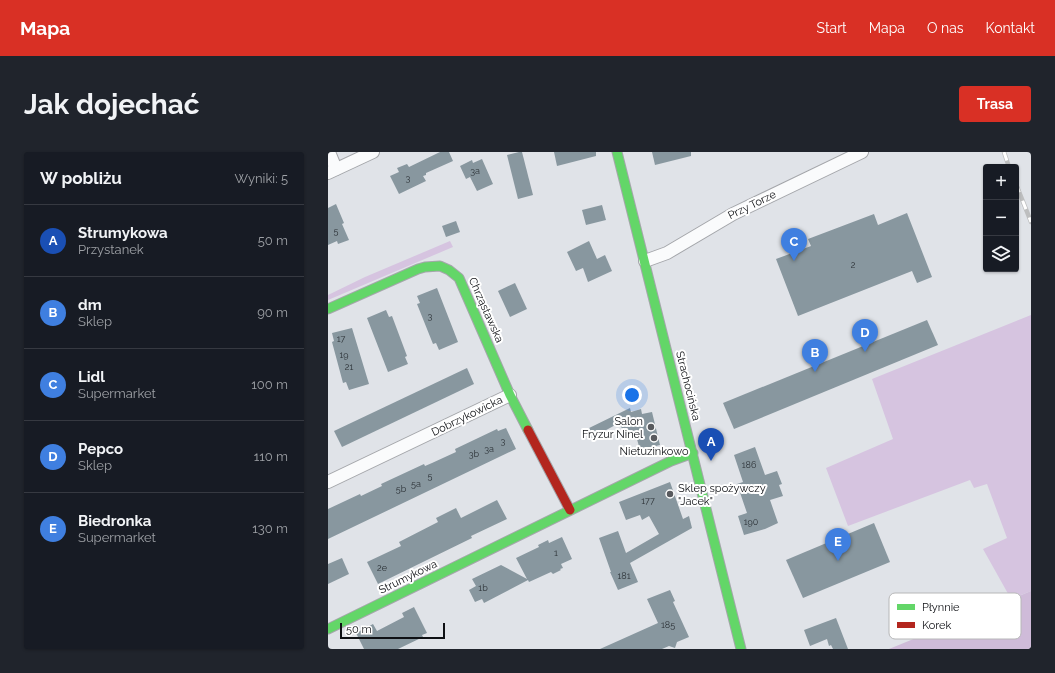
<!DOCTYPE html>
<html lang="pl">
<head>
<meta charset="utf-8">
<style>
  body { margin:0; font-family:Raleway,sans-serif; background:#20242c; color:#f1f3f6 }
  .controls { position:absolute; right:12px; top:12px; display:grid; overflow:hidden; border-radius:4px; box-shadow:0 1px 3px #0004 }
  .controls button { width:36px; height:36px; display:grid; place-items:center; padding:0; border:0; border-bottom:1px solid #363941; background:#171b24; color:#f1f3f6; font:20px sans-serif }
  .scale { position:absolute; left:12px; bottom:10px; width:105px; box-sizing:border-box; padding-left:4px; border:2px solid #0e1014; border-top:0; font-size:11px; line-height:14px; white-space:nowrap; color:#0e1014; -webkit-text-stroke:3px #fff; paint-order:stroke }
  .you { position:absolute; left:304px; top:243px; width:14px; height:14px; margin:-10px; border:3px solid #fff; border-radius:50%; background:#1a73e8; box-shadow:0 0 0 6px #1a73e833 }
  .badge { display:grid; place-items:center; width:26px; height:26px; border-radius:50%; background:#d93025; color:#fff; font-size:13px; font-weight:700 }
  .pin { position:absolute; translate:-50% -33px; filter:drop-shadow(0 1px 2px #0008) }
  .pin::after { content:''; position:absolute; top:21px; width:14px; height:12px; background:inherit; clip-path:polygon(0 0,100% 0,50% 100%) }
  .list { margin:0; padding:0; list-style:none }
  h2 { display:flex; justify-content:space-between; align-items:center; height:52px; margin:0; padding:0 16px; font-size:17px }
  h2 small { font-size:13px; font-weight:400; color:#9ea1a6 }
  .list li { display:grid; grid-template-columns:26px 1fr auto; gap:12px; align-items:center; box-sizing:border-box; height:72px; padding:0 16px; border-top:1px solid #363941 }
  .list b { display:block; font-size:15px; white-space:nowrap }
  .list p { margin:0; font-size:13px; white-space:nowrap; color:#9ea1a6 }
  .list em { font-size:13px; font-style:normal; color:#9ea1a6 }
  .icon { flex:none; width:22px; height:22px; fill:none; stroke:currentColor; stroke-width:2; stroke-linecap:round; stroke-linejoin:round }
  .map { position:relative; flex:none; width:703px; height:497px; overflow:hidden; border-radius:4px }
  header { display:flex; align-items:center; gap:24px; box-sizing:border-box; height:56px; padding:0 20px; background:#d93025; color:#fff }
  header strong { font-size:19px }
  nav { display:flex; gap:22px; margin-inline-start:auto; font-size:14px }
  .intro { display:flex; align-items:center; justify-content:space-between; box-sizing:border-box; height:96px; padding:0 24px }
  h1 { margin:0; font-size:28px }
  .button { padding:10px 18px; border-radius:4px; background:#d93025; color:#fff; font-size:14px; font-weight:700 }
  main { display:flex; gap:24px; padding:0 24px }
  aside { flex:1; background:#171b24; border-radius:4px; box-shadow:0 1px 3px #0004 }
  .map>svg:first-child { display:block }
</style>
</head>
<body>
<header>
<strong>Mapa</strong>
<nav><a>Start</a><a>Mapa</a><a>O nas</a><a>Kontakt</a></nav>
</header>
<div class="intro"><h1>Jak dojechać</h1><a class="button">Trasa</a></div>
<main>
<aside>
<h2>W pobliżu<small>Wyniki: 5</small></h2>
<ul class="list">
<li><span class="badge" style="background:#1a4fb4">A</span><div><b>Strumykowa</b><p>Przystanek</p></div><em>50 m</em></li>
<li><span class="badge" style="background:#3f7fe0">B</span><div><b>dm</b><p>Sklep</p></div><em>90 m</em></li>
<li><span class="badge" style="background:#3f7fe0">C</span><div><b>Lidl</b><p>Supermarket</p></div><em>100 m</em></li>
<li><span class="badge" style="background:#3f7fe0">D</span><div><b>Pepco</b><p>Sklep</p></div><em>110 m</em></li>
<li><span class="badge" style="background:#3f7fe0">E</span><div><b>Biedronka</b><p>Supermarket</p></div><em>130 m</em></li>
</ul>
</aside>
<div class="map">
<svg width="703" height="497" viewBox="0 0 703 497">
  <rect width="100%" height="100%" fill="#e0e3e8"/>
  <g fill="#d6c4e0">
    <path d="M122,89L125,95L0,148V143L37,125Z"/>
    <path d="M703,163V439L683,447L655,397L679,386L659,332L646,336L642,328L520,374L498,316L565,287L544,227Z"/>
  </g>
  <path fill="#cfbbd9" d="M703,439V497H561Z"/>
  <g fill="#88979f">
    <path d="M112,0H121L125,9L98,21V23L95,24L98,29L71,42L62,24L71,20L69,16L79,12L81,15Z"/>
    <path d="M191,0H194L205,43L190,47L179,3Z"/>
    <path d="M226,0H268V4L229,14Z"/>
    <path d="M324,0H363V4L327,13Z"/>
    <path d="M154,7L165,32L149,39L142,25L138,27L132,14L144,8L145,11Z"/>
    <path d="M8,52L16,71L14,72L21,88L10,92L9,89L0,93V56Z"/>
    <path d="M274,53L278,68L258,73L254,58Z"/>
    <path d="M579,61L604,125L589,131L584,119L470,164L448,107L483,94L480,87L546,62L550,73Z"/>
    <path d="M128,69L132,80L118,85L114,74Z"/>
    <path d="M261,89L269,107L277,103L284,119L260,130L255,116L248,119L239,100Z"/>
    <path d="M187,131L199,157L182,165L170,139Z"/>
    <path d="M109,136L130,190L111,198L108,191L105,192L89,152L92,151L89,144Z"/>
    <path d="M58,158L61,165L64,164L79,204L77,205L80,212L60,220L39,166Z"/>
    <path d="M599,168L610,193L406,277L395,251Z"/>
    <path d="M24,176L41,232L21,238L18,230L15,231L4,190L6,189L4,181Z"/>
    <path d="M139,216L146,232L14,295L6,279Z"/>
    <path d="M302,256L303,260L313,257L314,262L324,260L332,293L312,298L307,280L298,284L291,271L260,288L257,278Z"/>
    <path d="M178,276L188,297L0,387V357L32,342L33,344L54,334L53,332L96,312L97,314L104,311L128,300L127,297L169,277L170,279Z"/>
    <path d="M427,295L437,323L449,319L454,332L451,333L455,344L442,348L450,371L437,377L416,383L410,364L419,361L409,332L415,330L406,303Z"/>
    <path d="M342,330L355,367L361,364L364,376L302,411L310,430L290,438L282,420H283L271,386L290,379L298,401L331,382L321,364L314,368L312,363L298,368L291,350Z"/>
    <path d="M169,348L179,367L143,384L144,386L50,432L39,410L73,394L71,390L110,370L108,366L128,356L133,366Z"/>
    <path d="M546,371L562,410L475,446L458,408Z"/>
    <path d="M234,385L244,407L233,412L235,416L232,417L233,418L225,422L223,420L201,430L200,428L156,451L154,447L147,450L141,438L148,434L144,427L173,413L199,427L188,406L211,395L210,393L220,388L221,391Z"/>
    <path d="M14,406L21,422L0,432V412Z"/>
    <path d="M342,438L347,449L345,450L361,485L349,490L347,496L341,494L334,497H272L330,471L319,447Z"/>
    <path d="M86,455L99,481L94,483L95,485L70,497H36L28,481L45,472L49,479L76,465L74,461Z"/>
    <path d="M508,466L520,497H505L503,493L501,494L499,487L482,494L476,478Z"/>
  </g>
  <g fill="none" stroke-linecap="round" stroke-linejoin="round">
    <defs>
      <g id="street">
        <path d="M1,0L8,17"/>
        <path d="M0,21L45,0"/>
        <path d="M317,109L339,101L405,62L534,0"/>
        <path d="M0,330L182,243"/>
      </g>
      <g id="fast">
        <path d="M289,0L413,497"/>
        <path d="M0,157L90,117L97,115L112,114L121,118L131,126L182,243L200,278"/>
        <path d="M0,477L343,309L365,301"/>
      </g>
      <path id="jam" d="M200,278L242,358"/>
    </defs>
    <use href="#street" stroke="#a4a6aa" stroke-width="14"/>
    <use href="#fast" stroke="#a4a6aa" stroke-width="11"/>
    <use href="#jam" stroke="#a4a6aa" stroke-width="11"/>
    <use href="#street" stroke="#fafbfc" stroke-width="12"/>
    <use href="#fast" stroke="#63d668" stroke-width="9"/>
    <use href="#jam" stroke="#b3261e" stroke-width="9"/>
    <defs>
      <g id="rail">
        <path d="M676,0L681,15"/>
        <path d="M688,32L703,70"/>
      </g>
    </defs>
    <use href="#rail" stroke="#bdbebf" stroke-width="4.5"/>
    <use href="#rail" stroke="#fff" stroke-width="3" stroke-dasharray="9" stroke-linecap="butt"/>
  </g>
  <g fill="#585a5e" stroke="#fff" stroke-width="1.5">
    <circle cx="323" cy="275" r="4"/>
    <circle cx="326" cy="286" r="4"/>
    <circle cx="342" cy="342" r="4"/>
  </g>
  <g text-anchor="middle" dominant-baseline="central" stroke-width="4" stroke-linejoin="round" paint-order="stroke">
    <g font-size="9" fill="#2c3237">
      <text x="147" y="19">3a</text>
      <text x="80" y="26">3</text>
      <text x="8" y="79">5</text>
      <text x="525" y="113">2</text>
      <text x="102" y="164">3</text>
      <text x="13" y="187">17</text>
      <text x="16" y="203">19</text>
      <text x="21" y="215">21</text>
      <text x="175" y="289">3</text>
      <text x="161" y="297">3a</text>
      <text x="146" y="302">3b</text>
      <text x="421" y="313">186</text>
      <text x="102" y="324">5</text>
      <text x="88" y="332">5a</text>
      <text x="73" y="337">5b</text>
      <text x="320" y="349">177</text>
      <text x="423" y="370">190</text>
      <text x="228" y="401">1</text>
      <text x="54" y="416">2e</text>
      <text x="296" y="424">181</text>
      <text x="155" y="436">1b</text>
      <text x="340" y="473">185</text>
    </g>
    <g font-size="11" fill="#0e1014" stroke="#fff">
      <text transform="translate(424 53) rotate(-26)">Przy Torze</text>
      <text transform="translate(158 158) rotate(66)">Chrząstawska</text>
      <text transform="translate(360 234) rotate(76)">Strachocińska</text>
      <text transform="translate(139 264) rotate(-26)">Dobrzykowicka</text>
      <text transform="translate(80 425) rotate(-26)">Strumykowa</text>
    </g>
    <g font-size="11" fill="#0e1014" stroke="#fff" text-anchor="end">
      <text x="315" y="269">Salon<tspan x="315" dy="13">Fryzur Ninel</tspan></text>
      <text x="326" y="299" text-anchor="middle">Nietuzinkowo</text>
      <text x="350" y="336" text-anchor="start">Sklep spożywczy<tspan x="350" dy="13">"Jacek"</tspan></text>
    </g>
  </g>
  <rect x="561" y="441" width="132" height="46" rx="6" fill="#fff" stroke="#b7b7b8" stroke-width="1"/>
  <rect x="569" y="452" width="18" height="6" fill="#63d668"/>
  <rect x="569" y="470" width="18" height="6" fill="#b3261e"/>
  <g font-size="11" fill="#0e1014">
    <text x="594" y="459">Płynnie</text>
    <text x="594" y="477">Korek</text>
  </g>
</svg>
<div class="controls">
<button>+</button>
<button>−</button>
<button><svg class="icon" aria-label="layers" viewBox="0 0 24 24"><path d="M12 4l9 5-9 5-9-5zM3 14l9 5 9-5"/></svg></button>
</div>
<div class="scale">50 m</div>
<div class="you"></div>
<div class="pin badge" style="left:383px;top:309px;background:#1a4fb4">A</div>
<div class="pin badge" style="left:487px;top:220px;background:#3f7fe0">B</div>
<div class="pin badge" style="left:466px;top:109px;background:#3f7fe0">C</div>
<div class="pin badge" style="left:537px;top:200px;background:#3f7fe0">D</div>
<div class="pin badge" style="left:510px;top:409px;background:#3f7fe0">E</div>
</div>
</main>
</body>
</html>
